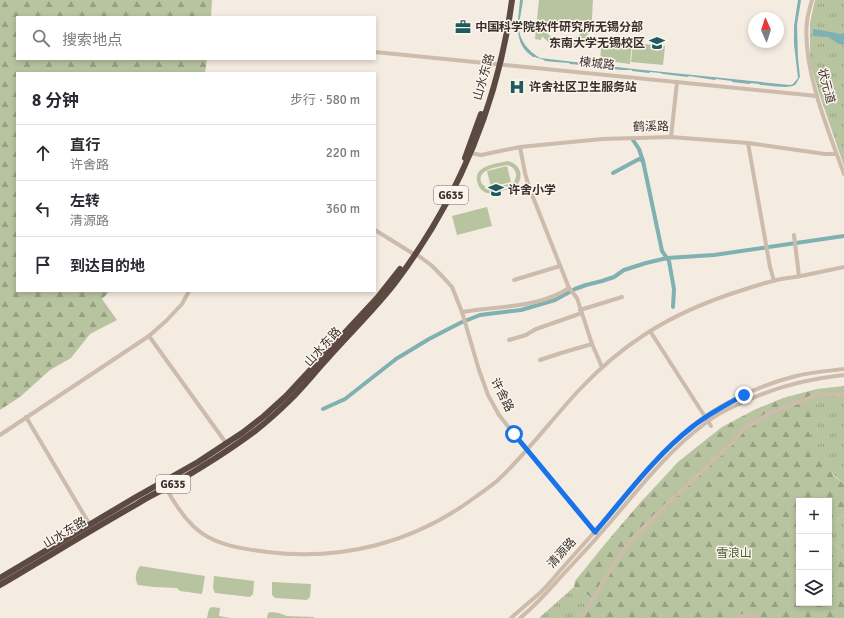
<!DOCTYPE html>
<html lang="zh">
<head>
<meta charset="utf-8">
<style>
  body { margin:0; font-family:Signika,"Noto Sans SC",sans-serif; background:#f7f7f7; color:#2b2b33 }
  .controls { position:absolute; right:12px; bottom:12px; display:grid; overflow:hidden; border-radius:0px; box-shadow:0 2px 6px #0003 }
  .controls button { width:36px; height:36px; display:grid; place-items:center; padding:0; border:0; border-bottom:1px solid #e1e1e2; background:#fff; color:#2b2b33; font:20px sans-serif }
  .compass { position:absolute; left:748px; top:12px; width:36px; height:36px; border-radius:50%; background:#fff; box-shadow:0 2px 6px #0003; rotate:357deg }
  .stop { position:absolute; width:12px; height:12px; margin:-9px; border:3px solid #1a73e8; border-radius:50%; background:#fff }
  .stop.end { background:#1a73e8; border-color:#fff; box-shadow:0 1px 4px #0008 }
  .list { margin:0; padding:0; list-style:none }
  h2 { display:flex; justify-content:space-between; align-items:center; height:52px; margin:0; padding:0 16px; font-size:17px }
  h2 small { font-size:13px; font-weight:400; color:#7c7c81 }
  .list li { display:grid; grid-template-columns:26px 1fr auto; gap:12px; align-items:center; box-sizing:border-box; height:56px; padding:0 16px; border-top:1px solid #e1e1e2 }
  .list b { display:block; font-size:15px; white-space:nowrap }
  .list p { margin:0; font-size:13px; white-space:nowrap; color:#7c7c81 }
  .list em { font-size:13px; font-style:normal; color:#7c7c81 }
  .icon { flex:none; width:22px; height:22px; fill:none; stroke:currentColor; stroke-width:2; stroke-linecap:round; stroke-linejoin:round }
  .map { position:relative; flex:none; width:844px; height:618px; overflow:hidden }
  .search { position:absolute; background:#fff; box-shadow:0 2px 6px #0003; left:16px; top:16px; width:360px; height:44px; display:flex; align-items:center; gap:10px; box-sizing:border-box; padding:0 14px; border-radius:0px; color:#7c7c81; font-size:15px }
  .panel { position:absolute; background:#fff; box-shadow:0 2px 6px #0003; left:16px; top:72px; width:360px; height:220px; border-radius:0px }
  .map>svg:first-child { display:block }
</style>
</head>
<body>
<div class="map">
<svg width="844" height="618" viewBox="0 0 844 618">
  <defs>
    <pattern id="forest-firs" width="22" height="20" patternUnits="userSpaceOnUse"><rect width="22" height="20" fill="#b8c4a0"/><path d="M5 1l3.5 6h-7zM16 11l3.5 6h-7z" fill="#97a083"/></pattern>
    <pattern id="park-tufts" width="24" height="20" patternUnits="userSpaceOnUse"><rect width="24" height="20" fill="#b8c4a0"/><path d="M3 7l-1-3M5 7V3M7 7l1-3M15 17l-1-3M17 17v-4M19 17l1-3" fill="none" stroke="#97a083"/></pattern>
  </defs>
  <rect width="100%" height="100%" fill="#f4ebe1"/>
  <g fill="#b8c4a0" fill-rule="evenodd">
    <path d="M539,0H593C592,10 593,23 589,32C579,53 556,52 542,36L541,40L535,39ZM543,25L583,30C573,48 550,45 543,25Z"/>
    <path d="M602,40L632,43L630,64L600,60Z"/>
    <path d="M633,43L665,46L663,65L631,62Z"/>
    <path d="M508,161C521,164 525,178 515,187C508,189 493,195 487,193C483,192 479,188 478,184C471,166 495,164 508,161ZM507,165C516,167 519,176 513,183L492,188C487,188 483,186 481,182C477,169 499,167 507,165Z"/>
    <path d="M507,166L511,182L491,187L487,171Z"/>
    <path d="M487,207L492,226L457,235L452,216Z"/>
    <path d="M140,566L205,576L202,594L180,591L177,588L154,587L138,585C134,578 136,572 140,566Z"/>
    <path d="M214,576L254,581L253,594L250,597L215,593L213,588Z"/>
    <path d="M272,582L311,584L310,597L307,600L275,598L272,595Z"/>
    <path d="M212,607L220,608L219,616L230,618H207L209,609Z"/>
    <path d="M271,612L279,613L287,616L314,617V618H267L268,613Z"/>
  </g>
  <g fill="url(#forest-firs)">
    <path d="M0,0H212L211,17H17V59H207L205,73H17V291H110L102,299L117,320L90,334L71,358L50,370L20,397L0,410Z"/>
    <path d="M817,389L818,400L817,411L833,475L844,484V514L829,526V501H799V603H829V528L831,541L844,553V618H577L589,596L574,587L575,581L605,544L639,504L678,462L703,442L722,427L754,410L783,398Z"/>
  </g>
  <g fill="url(#park-tufts)">
    <path d="M815,0H844V166L818,90L810,62V23Z"/>
    <path d="M844,386V484L834,475L813,445L807,423L817,411L818,400L817,389Z"/>
    <path d="M844,514V553L831,541L829,527V526Z"/>
    <path d="M574,587L590,596L577,618H539Z"/>
  </g>
  <g fill="#7fb0b2">
    <path d="M520,0H523C522,8 520,17 519,25C518,39 528,51 540,58L634,69L790,85L793,84L798,78L794,44V26L798,0H801L797,25L798,58L800,77L799,78C799,79 797,82 796,84C790,90 769,85 760,85L759,84L751,83L750,84L732,82V81L716,79L715,80L689,76L688,77L663,74L660,73L650,72L649,73L632,71V70H621L606,68L605,67L570,64L569,63L556,62H555L545,61L544,60L535,57H533C523,50 519,43 518,30L517,29Z"/>
    <path d="M813,29L826,31L840,34L844,33V44H839L828,37L813,36Z"/>
  </g>
  <g fill="none" stroke-linecap="round" stroke-linejoin="round">
    <g stroke="#7fb0b2" stroke-width="4">
      <path d="M633,140L639,149L643,161"/>
      <path d="M613,173L639,159L643,161L662,251L669,261L674,289L673,307"/>
      <path d="M323,409L345,399L396,359L429,339L460,323L480,315L521,310L555,300L575,289L586,285L602,281L614,277L624,270L646,263L667,258L714,255L844,236"/>
    </g>
    <g stroke="#cdbbac" stroke-width="4">
      <path d="M812,0C810,7 808,14 807,21C802,68 828,130 844,174"/>
      <path d="M375,52L817,96"/>
      <path d="M671,137L677,82"/>
      <path d="M748,143L770,267L774,281"/>
      <path d="M520,147L525,173L529,187L569,288L577,298L592,344L602,367"/>
      <path d="M470,153L481,155L520,147L602,139L671,137L748,143L825,154H836"/>
      <path d="M375,230L412,253L416,254L431,265L442,276L452,287L462,312L479,370L488,395L499,415L514,434L596,533"/>
      <path d="M794,235L799,276"/>
      <path d="M514,280L560,266"/>
      <path d="M580,310L622,297"/>
      <path d="M462,312C496,306 540,308 569,288"/>
      <path d="M650,331L711,426"/>
      <path d="M149,336L226,443"/>
      <path d="M509,340L526,335L536,329L582,313"/>
      <path d="M540,360L561,353L592,344"/>
      <path d="M26,417L90,525"/>
      <path d="M0,435L149,336L166,321L182,304L189,291"/>
      <path d="M165,486C175,505 189,527 208,537C226,547 247,549 267,552C342,561 413,543 474,498C482,492 490,487 497,481C527,453 552,419 580,389C599,369 621,350 644,335C676,314 710,300 746,289C755,286 764,283 773,281C782,278 792,278 801,276C815,273 830,270 844,267"/>
      <path d="M511,618C521,609 531,601 541,592C550,583 557,574 565,565C583,545 601,525 618,505C641,478 663,451 690,428C719,404 760,385 796,376C812,372 828,371 844,369"/>
      <path d="M520,618C538,604 553,585 569,568C579,557 590,546 599,535C633,497 662,456 703,425C713,417 725,410 737,405C771,388 806,379 844,375"/>
      <path d="M582,618L586,611L614,564L632,539L676,495L731,444L744,429L770,413L817,395L844,394"/>
      <path d="M736,618C743,615 751,613 758,618"/>
    </g>
    <g stroke="#5c4a42" stroke-width="6">
      <path d="M465,158L481,114"/>
      <path d="M0,578L136,497L198,462L242,433L264,416L286,396L377,298L400,269"/>
      <path d="M0,585C46,558 91,530 137,504C146,498 156,493 166,488C196,471 227,452 255,431C268,421 280,410 291,399C304,386 315,372 327,359C349,334 374,310 395,283C458,199 498,104 512,0"/>
    </g>
  </g>
  <g fill="none" stroke-linecap="round" stroke-linejoin="round">
    <path stroke="#1a73e8" stroke-width="5" d="M514,434L595,532C625,497 656,455 692,427C708,414 726,405 744,395"/>
  </g>
  <defs>
    <symbol id="office-bare" viewBox="-9 -9 18 18"><path d="M-6-3h4V-5.5h4V-3h4V5H-6ZM-1-4.5V-3h2v-1.5ZM-6 0V1H6V0Z" fill="#1f5a5e" stroke="#fbf5ee" stroke-width="2.5" paint-order="stroke"/></symbol>
    <symbol id="university-bare" viewBox="-9 -9 18 18"><path d="M0-5L7-2L0 1L-7-2ZM-4 1L0 2.5L4 1V4Q0 6-4 4Z" fill="#1f5a5e" stroke="#fbf5ee" stroke-width="2.5" paint-order="stroke"/></symbol>
    <symbol id="hospital-bare" viewBox="-9 -9 18 18"><path d="M-5-5h3v3.5h4V-5h3V5h-3V1.5h-4V5h-3Z" fill="#1f5a5e" stroke="#fbf5ee" stroke-width="2.5" paint-order="stroke"/></symbol>
    <symbol id="school-bare" viewBox="-9 -9 18 18"><path d="M0-5L7-2L0 1L-7-2ZM-4 1L0 2.5L4 1V4Q0 6-4 4Z" fill="#1f5a5e" stroke="#fbf5ee" stroke-width="2.5" paint-order="stroke"/></symbol>
  </defs>
  <g fill-rule="evenodd">
    <use href="#office-bare" x="452" y="16" width="22" height="22"/>
    <use href="#university-bare" x="646" y="32" width="22" height="22"/>
    <use href="#hospital-bare" x="506" y="76" width="22" height="22"/>
    <use href="#school-bare" x="485" y="179" width="22" height="22"/>
  </g>
  <g text-anchor="middle" dominant-baseline="central" stroke-width="3" stroke-linejoin="round" paint-order="stroke">
    <g fill="#fbf5ee" stroke="#756b66" stroke-width="1">
      <rect x="434" y="186" width="34" height="18" rx="3"/>
      <rect x="156" y="475" width="34" height="18" rx="3"/>
    </g>
    <g font-size="11" font-weight="bold" fill="#3b302b">
      <text x="451" y="195">G635</text>
      <text x="173" y="484">G635</text>
    </g>
    <g font-size="12" font-weight="bold" fill="#3b302b" stroke="#fbf5ee" text-anchor="start">
      <text x="475" y="27">中国科学院软件研究所无锡分部</text>
      <text x="645" y="43" text-anchor="end">东南大学无锡校区</text>
      <text x="529" y="87">许舍社区卫生服务站</text>
      <text x="508" y="190">许舍小学</text>
    </g>
    <g font-size="12" fill="#3b302b" stroke="#fbf5ee">
      <text transform="translate(597 64) rotate(6)">楝城路</text>
      <text transform="translate(484 77) rotate(-74)">山水东路</text>
      <text transform="translate(826 86) rotate(75)">状元道</text>
      <text transform="translate(651 127) rotate(-1)">鹤溪路</text>
      <text transform="translate(323 347) rotate(-48)">山水东路</text>
      <text transform="translate(502 395) rotate(63)">许舍路</text>
      <text transform="translate(65 533) rotate(-31)">山水东路</text>
      <text transform="translate(562 553) rotate(-48)">清源路</text>
    </g>
    <g font-size="12" fill="#4a5a2e" stroke="#fbf5ee">
      <text x="734" y="553">雪浪山</text>
    </g>
  </g>
</svg>
<div class="controls">
<button>+</button>
<button>−</button>
<button><svg class="icon" aria-label="layers" viewBox="0 0 24 24"><path d="M12 4l9 5-9 5-9-5zM3 14l9 5 9-5"/></svg></button>
</div>
<svg class="compass" viewBox="-18 -18 36 36"><path d="M0-13l5 13h-10z" fill="#e53935"/><path d="M0 13l5-13h-10z" fill="#7c7c81"/></svg>
<div class="stop" style="left:514px;top:434px"></div>
<div class="stop end" style="left:744px;top:395px"></div>
<div class="search"><svg class="icon" aria-label="search" viewBox="0 0 24 24"><circle cx="10" cy="10" r="6"/><path d="M15 15l6 6"/></svg>搜索地点</div>
<section class="panel">
<h2>8 分钟<small>步行 · 580 m</small></h2>
<ul class="list">
<li><svg class="icon" aria-label="ahead" viewBox="0 0 24 24"><path d="M12 20V5M6 11l6-6 6 6"/></svg><div><b>直行</b><p>许舍路</p></div><em>220 m</em></li>
<li><svg class="icon" aria-label="left" viewBox="0 0 24 24"><path d="M17 20v-9H6M10 6l-5 5 5 5"/></svg><div><b>左转</b><p>清源路</p></div><em>360 m</em></li>
<li><svg class="icon" aria-label="arrive" viewBox="0 0 24 24"><path d="M6 21V4h12l-3 4 3 4H6"/></svg><div><b>到达目的地</b></div></li>
</ul>
</section>
</div>
</body>
</html>
